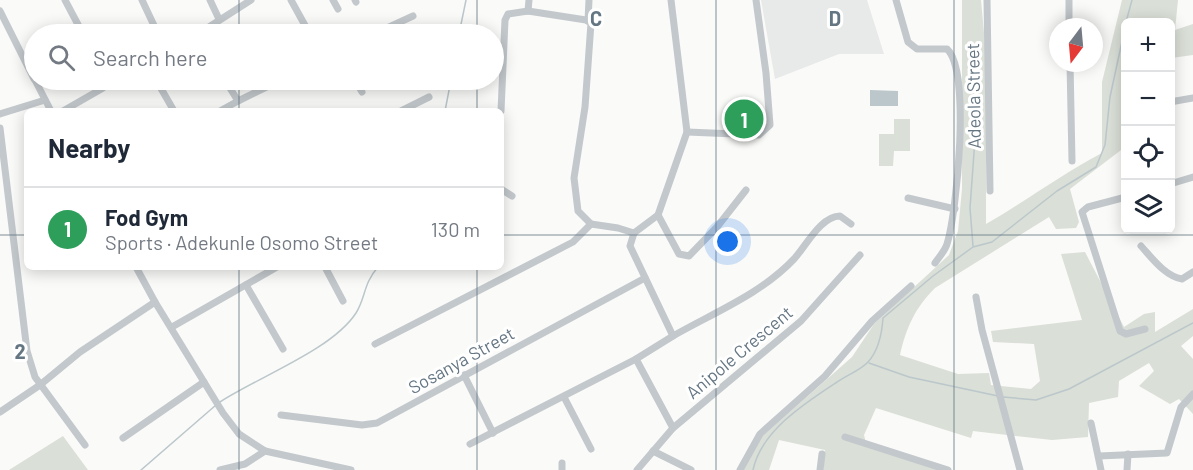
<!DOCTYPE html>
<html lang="en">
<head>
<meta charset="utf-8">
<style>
  body { margin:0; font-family:Barlow,sans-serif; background:#f6f6f7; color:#1f2937 }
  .controls { position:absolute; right:18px; top:18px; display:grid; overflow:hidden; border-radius:9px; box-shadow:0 3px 15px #0003 }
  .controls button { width:54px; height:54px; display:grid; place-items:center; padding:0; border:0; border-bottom:2px solid #e0e1e3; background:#fff; color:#1f2937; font:30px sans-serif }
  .compass { position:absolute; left:1049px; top:18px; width:54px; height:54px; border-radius:50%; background:#fff; box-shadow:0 3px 15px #0003; rotate:196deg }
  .you { position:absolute; left:728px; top:242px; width:21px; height:21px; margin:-15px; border:4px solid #fff; border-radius:50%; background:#1a73e8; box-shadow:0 0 0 9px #1a73e833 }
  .badge { display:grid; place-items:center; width:39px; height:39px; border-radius:50%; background:#ea580c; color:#fff; font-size:20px; font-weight:700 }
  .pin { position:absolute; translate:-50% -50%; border:3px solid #fff; box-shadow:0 2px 6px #0006 }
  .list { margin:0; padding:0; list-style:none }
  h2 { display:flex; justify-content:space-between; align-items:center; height:78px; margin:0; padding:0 24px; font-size:26px }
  h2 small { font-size:20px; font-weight:400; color:#747a83 }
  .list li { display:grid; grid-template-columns:39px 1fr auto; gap:18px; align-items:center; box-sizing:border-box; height:84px; padding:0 24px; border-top:2px solid #e0e1e3 }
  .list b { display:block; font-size:22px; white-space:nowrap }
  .list p { margin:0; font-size:20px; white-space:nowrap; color:#747a83 }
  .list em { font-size:20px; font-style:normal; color:#747a83 }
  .icon { flex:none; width:33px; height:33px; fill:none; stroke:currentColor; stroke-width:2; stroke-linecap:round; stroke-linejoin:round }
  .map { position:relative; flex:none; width:1193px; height:470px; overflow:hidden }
  .search { position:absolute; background:#fff; box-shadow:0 3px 15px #0003; left:24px; top:24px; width:480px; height:66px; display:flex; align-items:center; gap:15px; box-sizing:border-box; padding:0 21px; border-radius:33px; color:#747a83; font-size:22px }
  .panel { position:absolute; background:#fff; box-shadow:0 3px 15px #0003; left:24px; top:108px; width:480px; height:162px; border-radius:9px }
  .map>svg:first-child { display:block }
</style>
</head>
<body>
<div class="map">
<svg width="1193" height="470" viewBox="0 0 1193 470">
  <rect width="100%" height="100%" fill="#fafaf8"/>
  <path fill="#e8e9e9" d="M761,0H867L884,54H839L775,79Z"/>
  <g fill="#dadfd7">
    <path d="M962,0H981L986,55V224C1026,201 1062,174 1102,153V82L1122,0H1178L1175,30L1193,24V55L1171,58L1170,22H1126V100L1123,102L1125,147L1070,189L1079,222L1076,228L1056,229L1049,217L935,288C915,308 906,328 900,355L958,374L989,373L991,385L1031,389L1040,381L1034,344L993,342L991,331L1082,320L1061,254L1085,252L1124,327L1144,314L1155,312V332L1193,309V336L1181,346L1193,359V414L1179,399L1170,404L1139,386L1154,371L1149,363L1119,381L1118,397L1089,403L1088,437L1052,440L973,431L971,438L876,408L864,435L867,447L942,470H823L825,450L779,440L769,470H743L758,440L852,357L874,324L949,255L958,231L962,189Z"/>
    <path d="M894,119H910V151H894L893,166H879V134H894Z"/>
    <path d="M63,436L88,470H9Z"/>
  </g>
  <path fill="#bbc7cb" d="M870,90L898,91V106H870Z"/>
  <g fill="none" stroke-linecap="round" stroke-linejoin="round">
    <g stroke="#bbc7cb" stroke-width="1.5">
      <path d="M1126,22L1132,0"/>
      <path d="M459,34L466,0"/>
      <path d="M445,111L451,80"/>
      <path d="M973,246L970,208L975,139"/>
      <path d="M869,363L909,377L998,396"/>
      <path d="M1003,397L1036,400L1069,389L1193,323"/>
      <path d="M220,402C258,377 332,350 356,313C366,297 363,284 378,267"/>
      <path d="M141,470L216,405"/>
      <path d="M753,470C761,431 805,403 837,382C847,375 861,370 868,362C879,350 882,333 883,318L933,276L973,247L992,242L1057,191L1096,167L1105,145L1110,97L1126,23"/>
    </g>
    <g stroke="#c3c8cc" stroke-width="7">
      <path d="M65,0L83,34"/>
      <path d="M142,0L158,34"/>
      <path d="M210,0L219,19"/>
      <path d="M291,0L307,29"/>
      <path d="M333,0L338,9"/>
      <path d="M355,0L356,2"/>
      <path d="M671,0L687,132L658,215L634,233L630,246L673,336L636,359L673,428"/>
      <path d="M896,0L908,42L917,49H947C971,70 957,212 947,244C945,251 939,257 935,263"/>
      <path d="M987,0L990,191"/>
      <path d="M1069,0V27"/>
      <path d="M0,11L34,79"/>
      <path d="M528,11L529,0"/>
      <path d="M588,21L589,0"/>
      <path d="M198,34L251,0"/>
      <path d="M374,34L413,16"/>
      <path d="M1070,63L1072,161"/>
      <path d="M35,80L51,111"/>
      <path d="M225,80L238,101L281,80"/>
      <path d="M355,80L362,92"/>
      <path d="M159,85L174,111"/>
      <path d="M1170,102L1193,98"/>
      <path d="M63,111L103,88"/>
      <path d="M220,111L238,101"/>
      <path d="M401,111L429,97"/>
      <path d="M501,111L505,20L508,14L528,11L586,20L591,23L585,107L574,178L578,211L591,224L618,228L634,233"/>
      <path d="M0,114L45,100"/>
      <path d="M0,128L27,351L35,377L85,445"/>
      <path d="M687,132L759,135L770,125L766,73L756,0"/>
      <path d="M1170,184L1193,177"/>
      <path d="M501,189L512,196"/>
      <path d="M1126,197L1088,207L1082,212L1120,331L1126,334L1145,329"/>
      <path d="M908,198L955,209"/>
      <path d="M658,215L679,254L689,256L717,227L746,190"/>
      <path d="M1141,246C1152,258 1165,276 1182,279L1193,272"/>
      <path d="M136,267L155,302L223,413L239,434L265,451L351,470"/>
      <path d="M325,267L343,301"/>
      <path d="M246,285L283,349"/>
      <path d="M976,297L982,330L1020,470"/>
      <path d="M172,327L277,267"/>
      <path d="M673,336C715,312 761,294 794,259C806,246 821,216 840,216L851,224"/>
      <path d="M375,344L573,242L591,224"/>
      <path d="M464,375L493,433"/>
      <path d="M564,397L591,449"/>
      <path d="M0,412L40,385L80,352L155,302"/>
      <path d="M281,415L362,425L377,423L645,278"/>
      <path d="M1091,423L1101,470"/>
      <path d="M845,437L948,470"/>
      <path d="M123,438L204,382"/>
      <path d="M470,444L636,359"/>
      <path d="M653,451L691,470"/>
      <path d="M1099,456L1167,453L1181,407L1193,394"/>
      <path d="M562,463V470"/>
      <path d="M220,470L245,464L265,451"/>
      <path d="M637,470L673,428L801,321L860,255"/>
      <path d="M740,470L760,434L825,376L872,321L911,286"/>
      <path d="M820,470L822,454"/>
      <path d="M1127,470L1128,454"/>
    </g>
  </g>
  <path fill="none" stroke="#657683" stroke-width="1.5" stroke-opacity="0.55" d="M239,0V34M477,0V34M716,0V470M954,0V470M239,80V111M477,80V111M0,235H27M501,235H1193M239,267V470M477,267V470"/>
  <g text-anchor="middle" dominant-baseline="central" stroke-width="6" stroke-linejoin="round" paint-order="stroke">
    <g font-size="18" fill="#657683" stroke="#fff">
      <text transform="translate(973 96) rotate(-91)">Adeola Street</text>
      <text transform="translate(739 352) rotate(-40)">Anipole Crescent</text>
      <text transform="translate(461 360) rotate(-29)">Sosanya Street</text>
    </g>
  </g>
  <g font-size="20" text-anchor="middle" font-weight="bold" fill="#657683" stroke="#fff" stroke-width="6" stroke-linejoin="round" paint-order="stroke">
    <text x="596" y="26">C</text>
    <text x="835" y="26">D</text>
    <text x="20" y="359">2</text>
  </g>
</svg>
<div class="controls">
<button>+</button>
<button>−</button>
<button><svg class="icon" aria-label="locate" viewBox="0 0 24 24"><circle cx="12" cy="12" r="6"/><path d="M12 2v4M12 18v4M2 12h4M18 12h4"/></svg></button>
<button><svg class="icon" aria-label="layers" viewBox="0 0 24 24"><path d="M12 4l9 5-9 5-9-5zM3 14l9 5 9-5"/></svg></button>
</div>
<svg class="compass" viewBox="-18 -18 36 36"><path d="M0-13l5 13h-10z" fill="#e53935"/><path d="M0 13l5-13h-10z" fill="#747a83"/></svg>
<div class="you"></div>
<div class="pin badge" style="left:744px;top:119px;background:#2e9e5b">1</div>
<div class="search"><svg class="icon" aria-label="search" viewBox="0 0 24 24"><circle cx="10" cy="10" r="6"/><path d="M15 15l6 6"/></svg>Search here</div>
<section class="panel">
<h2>Nearby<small></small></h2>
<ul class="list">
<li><span class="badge" style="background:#2e9e5b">1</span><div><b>Fod Gym</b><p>Sports · Adekunle Osomo Street</p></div><em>130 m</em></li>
</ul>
</section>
</div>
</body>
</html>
